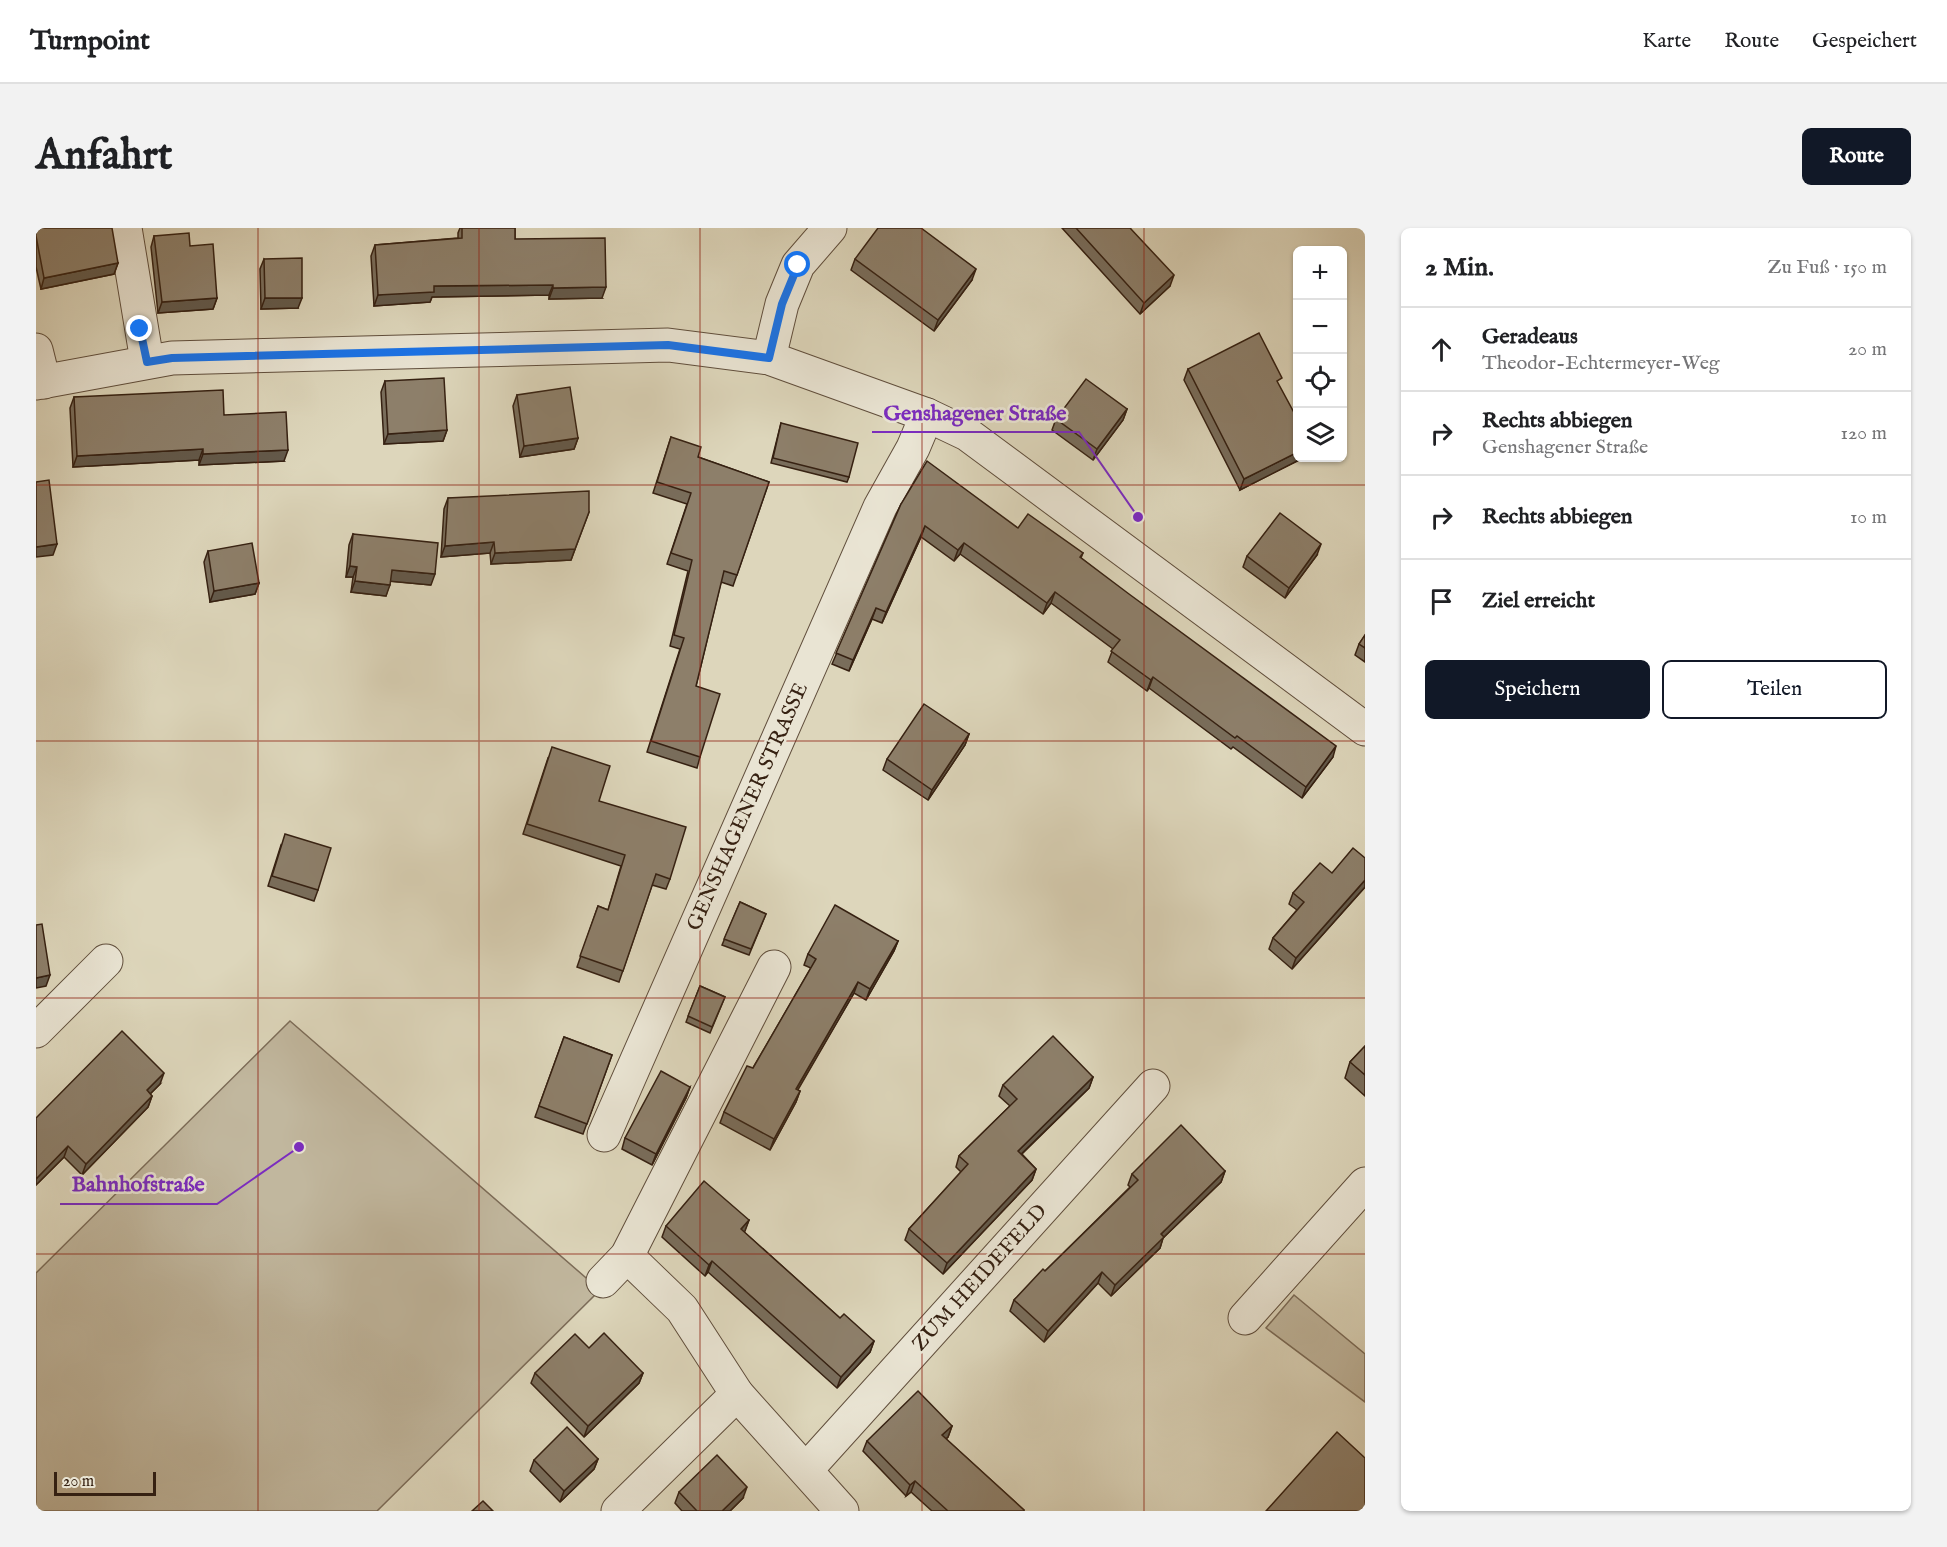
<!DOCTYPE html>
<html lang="de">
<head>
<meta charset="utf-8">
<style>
  body { margin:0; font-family:"IM FELL English",serif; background:#f2f2f2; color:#202124 }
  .controls { position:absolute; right:18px; top:18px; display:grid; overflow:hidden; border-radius:9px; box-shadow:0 2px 4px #0004 }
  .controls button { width:54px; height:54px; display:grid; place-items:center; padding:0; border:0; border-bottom:2px solid #e0e0e0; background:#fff; color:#202124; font:30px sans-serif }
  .scale { position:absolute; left:18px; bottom:15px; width:102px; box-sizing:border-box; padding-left:6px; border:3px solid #362112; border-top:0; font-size:16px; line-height:21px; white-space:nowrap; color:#362112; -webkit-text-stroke:4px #e9e4d3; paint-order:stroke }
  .stop { position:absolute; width:18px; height:18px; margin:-14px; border:4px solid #1a73e8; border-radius:50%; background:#fff }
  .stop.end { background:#1a73e8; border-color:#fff; box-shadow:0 2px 6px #0008 }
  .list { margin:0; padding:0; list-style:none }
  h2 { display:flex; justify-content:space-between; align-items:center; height:78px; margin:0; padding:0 24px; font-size:26px }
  h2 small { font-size:20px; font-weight:400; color:#757577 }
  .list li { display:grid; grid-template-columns:39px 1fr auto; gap:18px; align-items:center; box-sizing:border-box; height:84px; padding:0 24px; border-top:2px solid #e0e0e0 }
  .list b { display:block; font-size:22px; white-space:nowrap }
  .list p { margin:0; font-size:20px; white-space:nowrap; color:#757577 }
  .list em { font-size:20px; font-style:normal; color:#757577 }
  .actions { display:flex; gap:12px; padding:18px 24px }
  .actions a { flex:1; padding:14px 0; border:2px solid #111827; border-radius:9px; text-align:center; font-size:21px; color:#111827 }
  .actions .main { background:#111827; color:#fff }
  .icon { flex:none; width:33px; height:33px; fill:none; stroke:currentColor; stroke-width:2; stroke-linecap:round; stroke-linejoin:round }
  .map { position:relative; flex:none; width:1329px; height:1283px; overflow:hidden; border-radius:9px }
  header { display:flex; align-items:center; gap:36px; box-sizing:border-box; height:84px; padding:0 30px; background:#fff; border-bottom:2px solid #e0e0e0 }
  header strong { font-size:28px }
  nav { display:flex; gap:33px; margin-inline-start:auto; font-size:21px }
  .intro { display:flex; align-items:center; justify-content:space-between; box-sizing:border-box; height:144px; padding:0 36px }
  h1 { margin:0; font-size:42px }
  .button { padding:15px 27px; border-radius:9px; background:#111827; color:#fff; font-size:21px; font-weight:700 }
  main { display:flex; gap:36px; padding:0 36px }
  aside { flex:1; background:#fff; border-radius:9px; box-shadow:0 2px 4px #0004 }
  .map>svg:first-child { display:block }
</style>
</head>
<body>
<header>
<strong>Turnpoint</strong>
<nav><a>Karte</a><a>Route</a><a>Gespeichert</a></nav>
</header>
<div class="intro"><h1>Anfahrt</h1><a class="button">Route</a></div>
<main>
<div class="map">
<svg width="1329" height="1283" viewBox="0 0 1329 1283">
  <rect width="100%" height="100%" fill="#ddd6bb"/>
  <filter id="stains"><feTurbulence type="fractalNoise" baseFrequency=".00333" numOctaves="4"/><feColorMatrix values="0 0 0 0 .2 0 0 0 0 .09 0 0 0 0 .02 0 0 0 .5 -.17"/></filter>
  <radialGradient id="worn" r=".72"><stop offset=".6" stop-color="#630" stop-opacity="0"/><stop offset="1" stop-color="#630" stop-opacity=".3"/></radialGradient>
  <g fill="#c1b79e" stroke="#7c6c58" stroke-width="1.5">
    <path d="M254,793L564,1062L341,1283H0V1045Z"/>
    <path d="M1258,1067L1329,1126V1174L1230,1100Z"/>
  </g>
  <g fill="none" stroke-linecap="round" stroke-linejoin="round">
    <defs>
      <g id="minor">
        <path d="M89,0L111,133"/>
        <path d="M0,122L8,154"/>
        <path d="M733,130L746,76L762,37L794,0"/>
        <path d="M0,155L136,130L632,117L733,130L891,187L931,206L1329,501"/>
        <path d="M0,803L70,733"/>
        <path d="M568,907L844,279L877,220L891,187"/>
        <path d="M591,1028L646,1081L701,1166L806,1283"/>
        <path d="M567,1053L591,1028L738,739"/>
        <path d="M1209,1090L1329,956"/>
        <path d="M770,1242L1117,858"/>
        <path d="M582,1283L701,1166"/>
      </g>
    </defs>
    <use href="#minor" stroke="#604e3c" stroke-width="35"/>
    <use href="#minor" stroke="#e9e4d3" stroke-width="33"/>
  </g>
  <g fill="#796d5b" stroke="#362112" stroke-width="1.5">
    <path d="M0,0L82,35L78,46L5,61L0,39Z"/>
    <path d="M424,0H479V11L566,70L513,71V67L396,69L394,74L338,78L335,28L339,17L422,10V5Z"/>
    <path d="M1026,0H1094L1134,58L1104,86Z"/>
    <path d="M118,8L154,18L181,70L177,81L122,85L115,19Z"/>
    <path d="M228,31L262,80L225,81L224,41Z"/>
    <path d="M819,31L936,52L898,103L815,42Z"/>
    <path d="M1152,141L1262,230H1267L1204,262L1148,152Z"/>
    <path d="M349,153L411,202L407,213L348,216L345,164Z"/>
    <path d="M481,167L542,210L538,221L484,229L477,178Z"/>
    <path d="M38,169L188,187L248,233L163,237V232L37,239L34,180Z"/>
    <path d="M1091,181L1087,192L1057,232L1016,202L1020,191Z"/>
    <path d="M745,195L813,249L811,254L735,235Z"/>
    <path d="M635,209L662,229L733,254L697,358L685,354L660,458L664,529L661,540L611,524L644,421L634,418L652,343L631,336L651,276L617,265Z"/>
    <path d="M412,270L553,284L535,332L455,336L454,325L405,329L408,281Z"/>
    <path d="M865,276L982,300L1047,325L1045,330L1297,529L1266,570L1197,519L1195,521L1113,460L1111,463L1072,434L1077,421L1015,375L1007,386L924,326L918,333L885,309L846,395L836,391L813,443L796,436Z"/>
    <path d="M317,306L395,357L354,353L350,368L315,364L317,349H310L313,317Z"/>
    <path d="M172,323L223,355L219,366L174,374L168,334Z"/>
    <path d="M1281,327L1249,370L1207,339L1211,328Z"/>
    <path d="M1329,407V434L1319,427L1323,416Z"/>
    <path d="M933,506L929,517L892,572L847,542L851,531Z"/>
    <path d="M512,530L563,573L634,651L630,661L616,657L583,754L541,739L562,678L572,682L585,638L487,606Z"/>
    <path d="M245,617L282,662L278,673L232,658Z"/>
    <path d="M1329,630V659L1256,741L1233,721L1237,710L1261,682L1253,676L1257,665L1296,645Z"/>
    <path d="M704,674L730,686L713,727L686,717Z"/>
    <path d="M862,713L858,723L830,772L818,765L761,862L764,863L760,874L734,922L684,895L688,884L717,840L775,740L768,737L772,726Z"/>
    <path d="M664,758L689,769L674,805L650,794Z"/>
    <path d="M528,809L576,827L547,906L499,889Z"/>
    <path d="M1329,818V868L1309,850L1314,834Z"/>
    <path d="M1057,849L1053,860L986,926L1000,941L996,952L907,1046L869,1012L873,1001L925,944L920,939L923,928L974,878L963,868L967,857Z"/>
    <path d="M124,856L114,866L116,868L112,879L46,947L28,929L0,957V890Z"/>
    <path d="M654,859L650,870L616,937L586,921L589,910Z"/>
    <path d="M1189,943L1185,954L1127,1010L1124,1020L1075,1068L1062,1055L1008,1114L974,1083L978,1072L1009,1043L1094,959L1092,957L1096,946Z"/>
    <path d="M713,992L708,1004L804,1090L838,1113L834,1124L801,1160L672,1044L669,1048L626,1009L630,998Z"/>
    <path d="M553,1120L607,1145L603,1155L548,1209L495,1155L499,1145Z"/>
    <path d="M916,1198L912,1209L910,1211L988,1282V1283H896L875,1264L870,1268L827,1223L831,1213Z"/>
    <path d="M562,1231L558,1241L524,1274L494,1243L498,1232Z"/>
    <path d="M643,1264L707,1270L694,1283H646L639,1275Z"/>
  </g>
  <g fill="#63594a" stroke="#362112" stroke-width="1.5">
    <path d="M82,35L78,46L5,61L8,50Z"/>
    <path d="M940,41L936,52L898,103L902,92Z"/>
    <path d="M1138,47L1134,58L1104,86L1108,75Z"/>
    <path d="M517,57L513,67L396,69L394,74L338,78L342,67L398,58Z"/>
    <path d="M570,59L566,70L513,71L517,60Z"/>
    <path d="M181,70L177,81L122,85L126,74Z"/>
    <path d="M229,70H266L262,80L225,81Z"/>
    <path d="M1091,181L1087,192L1057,232L1061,221Z"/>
    <path d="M411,202L407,213L348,216L352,206Z"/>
    <path d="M542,210L538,221L484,229L488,218Z"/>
    <path d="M167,221L163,232L37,239L41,228Z"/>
    <path d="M252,222L248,233L163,237L167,226Z"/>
    <path d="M1262,224V230H1267L1204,262L1208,251Z"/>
    <path d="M889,298L885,309L846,395L850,384Z"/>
    <path d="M458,314L454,325L405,329L409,318Z"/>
    <path d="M928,315L924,326L918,333L922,322Z"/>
    <path d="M21,316L17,327L0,329V319Z"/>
    <path d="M1285,316L1281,327L1249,370L1253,360Z"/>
    <path d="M539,321L535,332L455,336L459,325Z"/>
    <path d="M314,338L321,339L317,349H310Z"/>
    <path d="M356,342L399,346L395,357L352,353Z"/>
    <path d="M319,353L354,357L350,368L315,364Z"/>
    <path d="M223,355L219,366L174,374L178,363Z"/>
    <path d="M1019,364L1015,375L1007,386L1011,375Z"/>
    <path d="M840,380L836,391L813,443L817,432Z"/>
    <path d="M1117,449L1113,460L1111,463L1115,452Z"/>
    <path d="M933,506L929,517L892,572L896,562Z"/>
    <path d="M1300,518L1297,529L1266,570L1270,559Z"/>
    <path d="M1329,652V659L1256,741L1260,730Z"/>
    <path d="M862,713L858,723L830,772L834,761Z"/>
    <path d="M14,747L10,758L0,760V750Z"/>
    <path d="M822,754L818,765L756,872L760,861Z"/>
    <path d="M128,845L124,856L107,873L111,862Z"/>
    <path d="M1057,849L1053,860L978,933L982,923Z"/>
    <path d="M654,859L650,870L616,937L620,926Z"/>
    <path d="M764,863L760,874L734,922L738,911Z"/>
    <path d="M116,868L112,879L46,947L50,936Z"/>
    <path d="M32,918L28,929L0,957V951Z"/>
    <path d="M1000,941L996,952L907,1046L911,1035Z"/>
    <path d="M1189,943L1185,954L1127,1010L1124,1020L1075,1068L1079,1057L1125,1006Z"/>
    <path d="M713,992L709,1003L701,1012L705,1001Z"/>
    <path d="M676,1033L672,1044L669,1048L673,1037Z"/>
    <path d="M1066,1044L1062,1055L1008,1114L1012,1103Z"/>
    <path d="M838,1113L834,1124L801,1160L805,1149Z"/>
    <path d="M607,1145L603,1155L548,1209L552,1198Z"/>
    <path d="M916,1198L912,1209L902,1218L906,1207Z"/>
    <path d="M562,1231L558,1241L524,1274L528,1263Z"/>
    <path d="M879,1253L875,1264L870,1268L874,1257Z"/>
    <path d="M711,1259L707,1270L694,1283H686Z"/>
  </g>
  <g fill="#8d7f6a" stroke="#362112" stroke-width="1.5">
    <path d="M0,0H76L82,35L8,50L0,8Z"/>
    <path d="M426,0H479V11L569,10L570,59L517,60V57L398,58V64L342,67L339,17L426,10Z"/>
    <path d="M842,0H885L940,41L902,92L819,31Z"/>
    <path d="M1040,0H1094L1138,47L1108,75Z"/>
    <path d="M153,5L154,18L177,16L181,70L126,74L118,8Z"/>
    <path d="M266,30V70H229L228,31Z"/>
    <path d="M1223,105L1246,150L1241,153L1262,192V224L1208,251L1152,141Z"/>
    <path d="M408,150L411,202L352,206L349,153Z"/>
    <path d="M1050,151L1091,181L1061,221L1020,191Z"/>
    <path d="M534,159L542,210L488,218L481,167Z"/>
    <path d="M187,162L188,187L250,184L252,222L167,226V221L41,228L38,169Z"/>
    <path d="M745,195L822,215L813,249L737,230Z"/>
    <path d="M635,209L665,219L662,229L733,254L701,347L688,343L660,458L684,466L664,529L615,513L648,410L638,407L656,332L635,325L655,265L621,254Z"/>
    <path d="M891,233L982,300L992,286L1047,325L1044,329L1093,366L1300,518L1270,559L1201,508L1199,510L1117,449L1115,452L1075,423L1084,412L1019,364L1011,375L928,315L922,322L889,298L850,384L840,380L817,432L800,425L865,276Z"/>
    <path d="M13,252L21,316L0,319V254Z"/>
    <path d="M553,263V284L539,321L459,325L458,314L409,318L412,270Z"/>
    <path d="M1244,285L1285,316L1253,360L1211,328Z"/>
    <path d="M317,306L402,315L399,346L356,342L354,357L319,353L321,339L314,338Z"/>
    <path d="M216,315L223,355L178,363L172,323Z"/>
    <path d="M1329,407V420L1323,416Z"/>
    <path d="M888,476L933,506L896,562L851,531Z"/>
    <path d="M516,519L574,538L563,573L650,599L634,651L620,646L587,743L544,728L562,678L572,682L589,627L491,596Z"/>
    <path d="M249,606L295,620L282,662L236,648Z"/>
    <path d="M1317,620L1329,630V652L1260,730L1237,710L1268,674L1257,665L1284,635L1296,645Z"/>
    <path d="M704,674L730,686L715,721L688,711Z"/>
    <path d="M799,677L862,713L834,761L822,754L760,861L764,863L738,911L688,884L711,838L717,840L780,731L772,726Z"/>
    <path d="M6,696L14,747L0,750V697Z"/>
    <path d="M664,758L689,769L676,799L652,788Z"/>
    <path d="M86,803L128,845L111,862L116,868L50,936L32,918L0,951V890Z"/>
    <path d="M1017,808L1057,849L982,923L1000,941L911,1035L873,1001L932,936L923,928L981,871L967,857Z"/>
    <path d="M528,809L576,827L551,896L503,878Z"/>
    <path d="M1329,818V847L1314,834Z"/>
    <path d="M625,843L654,859L620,926L589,910Z"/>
    <path d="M1145,897L1189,943L1125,1006L1128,1009L1079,1057L1066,1044L1012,1103L978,1072L1007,1041L1009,1043L1102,952L1096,946Z"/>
    <path d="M668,953L713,992L705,1001L804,1090L808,1086L838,1113L805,1149L676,1033L673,1037L630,998Z"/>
    <path d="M568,1105L607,1145L552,1198L499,1145L539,1106L553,1120Z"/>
    <path d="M882,1163L916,1198L906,1207L988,1282L987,1283H912L879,1253L874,1257L831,1213Z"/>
    <path d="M531,1199L562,1231L528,1263L498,1232Z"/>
    <path d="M1301,1204L1329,1230V1283H1230Z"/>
    <path d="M681,1227L711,1259L686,1283H661L643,1264Z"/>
    <path d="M447,1273L457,1283H436Z"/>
  </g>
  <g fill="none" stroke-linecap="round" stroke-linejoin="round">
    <path stroke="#1a73e8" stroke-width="8" d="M104,101L111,134L136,130L632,117L733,130L746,76L762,37"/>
  </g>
  <path fill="none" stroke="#8f2418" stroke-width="1.5" stroke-opacity="0.55" d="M222,0V1283M443,0V1283M664,0V1283M886,0V1283M1108,0V1283M0,257H1329M0,513H1329M0,770H1329M0,1026H1329"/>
  <g text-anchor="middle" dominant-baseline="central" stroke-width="5" stroke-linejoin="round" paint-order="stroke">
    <g font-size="21" fill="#362112" stroke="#e9e4d3">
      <text transform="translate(712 579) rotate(-66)">GENSHAGENER STRASSE</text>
      <text transform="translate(944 1050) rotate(-48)">ZUM HEIDEFELD</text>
    </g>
  </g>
  <path fill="none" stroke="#7b2cbf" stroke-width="2" d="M1102 289L1043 204H836M263 919L181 976H24"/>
  <g fill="#7b2cbf" stroke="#e9e4d3" stroke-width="2">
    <circle cx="1102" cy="289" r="6"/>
    <circle cx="263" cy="919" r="6"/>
  </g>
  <g font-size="22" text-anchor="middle" font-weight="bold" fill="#7b2cbf" stroke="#e9e4d3" stroke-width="5" stroke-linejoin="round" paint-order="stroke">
    <text x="939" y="192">Genshagener Straße</text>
    <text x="102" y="963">Bahnhofstraße</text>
  </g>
  <rect width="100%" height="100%" filter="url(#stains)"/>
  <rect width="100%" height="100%" fill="url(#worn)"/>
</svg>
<div class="controls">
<button>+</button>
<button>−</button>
<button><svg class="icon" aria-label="locate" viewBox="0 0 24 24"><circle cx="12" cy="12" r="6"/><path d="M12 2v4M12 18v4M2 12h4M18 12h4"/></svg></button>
<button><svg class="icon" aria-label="layers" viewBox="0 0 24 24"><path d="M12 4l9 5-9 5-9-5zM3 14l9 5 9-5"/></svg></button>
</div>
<div class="scale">20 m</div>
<div class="stop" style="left:762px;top:37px"></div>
<div class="stop end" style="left:104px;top:101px"></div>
</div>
<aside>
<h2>2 Min.<small>Zu Fuß · 150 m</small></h2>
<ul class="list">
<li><svg class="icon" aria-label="ahead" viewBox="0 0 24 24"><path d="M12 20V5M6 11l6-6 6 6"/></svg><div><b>Geradeaus</b><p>Theodor-Echtermeyer-Weg</p></div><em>20 m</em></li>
<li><svg class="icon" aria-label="right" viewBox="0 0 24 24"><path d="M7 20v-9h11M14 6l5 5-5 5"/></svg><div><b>Rechts abbiegen</b><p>Genshagener Straße</p></div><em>120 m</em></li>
<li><svg class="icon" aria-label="right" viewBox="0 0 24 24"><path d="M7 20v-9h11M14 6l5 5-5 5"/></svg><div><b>Rechts abbiegen</b></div><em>10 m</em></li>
<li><svg class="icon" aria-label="arrive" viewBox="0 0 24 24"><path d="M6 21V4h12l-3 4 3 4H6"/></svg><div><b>Ziel erreicht</b></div></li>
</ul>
<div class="actions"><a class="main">Speichern</a><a>Teilen</a></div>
</aside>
</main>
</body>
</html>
